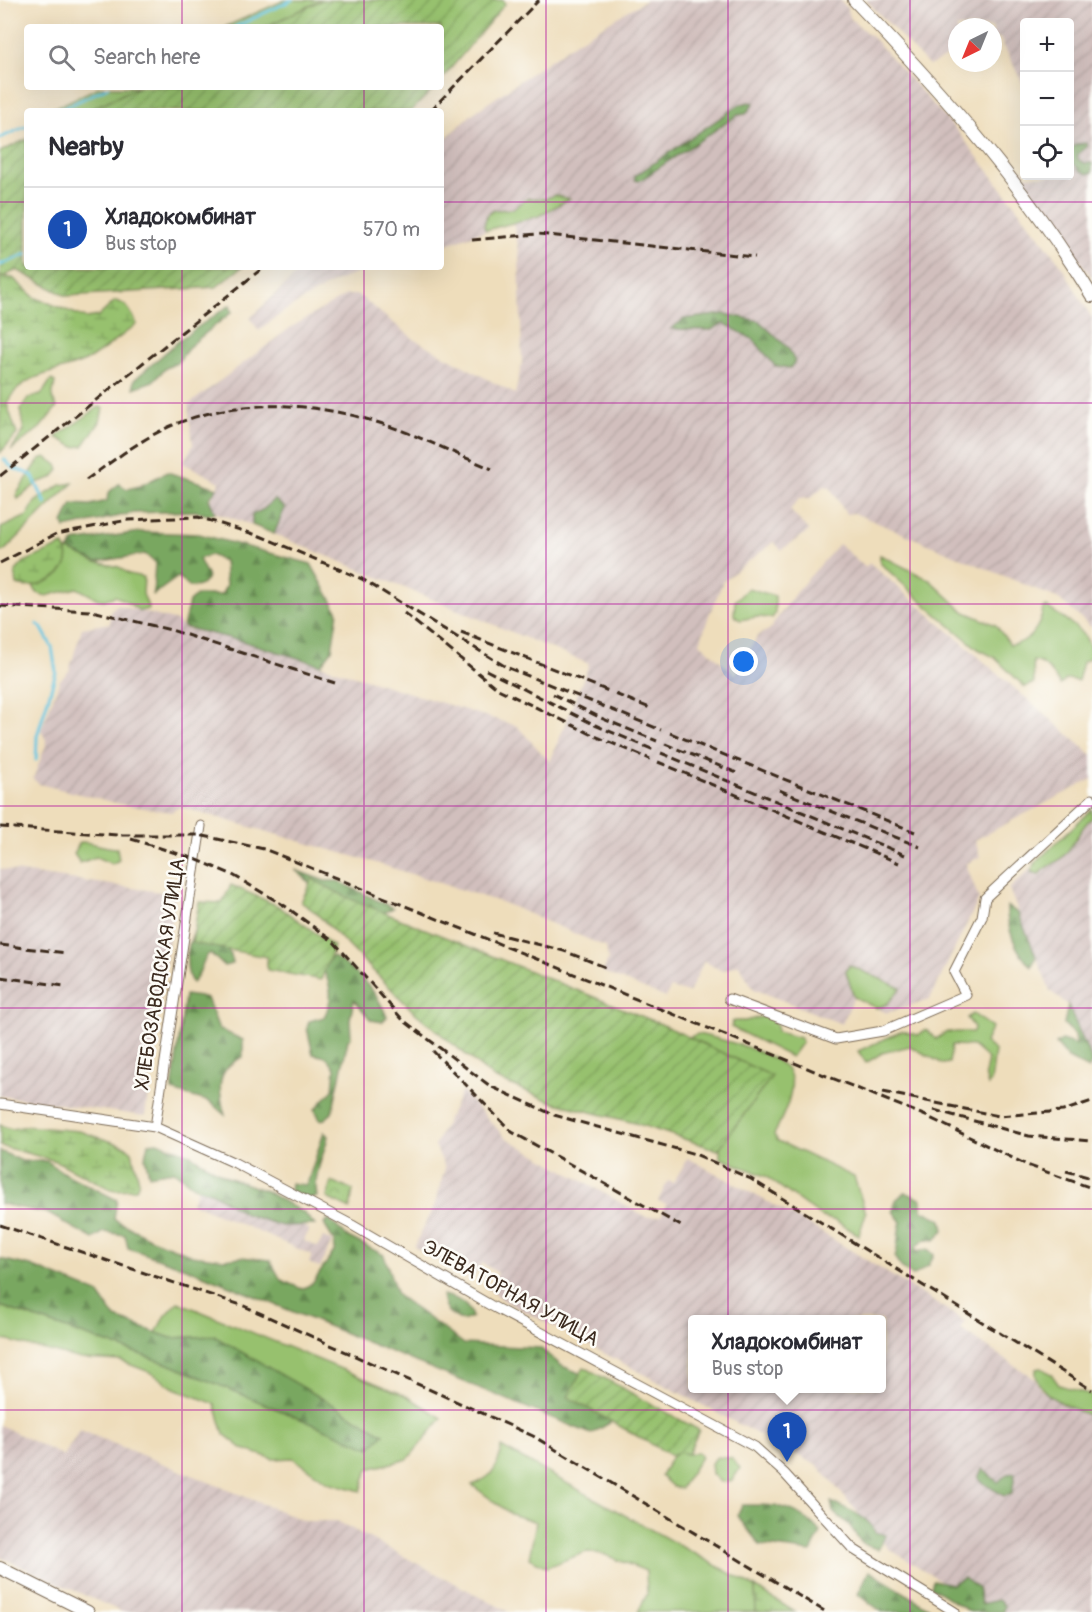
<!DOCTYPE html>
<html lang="en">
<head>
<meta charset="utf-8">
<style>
  body { margin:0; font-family:Pangolin,sans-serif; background:#f2f2f3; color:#2b2b33 }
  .controls { position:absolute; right:18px; top:18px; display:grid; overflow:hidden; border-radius:6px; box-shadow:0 6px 24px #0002 }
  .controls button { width:54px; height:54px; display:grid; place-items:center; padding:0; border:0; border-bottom:2px solid #e1e1e2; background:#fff; color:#2b2b33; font:30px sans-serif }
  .compass { position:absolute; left:948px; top:18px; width:54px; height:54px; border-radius:50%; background:#fff; box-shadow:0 6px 24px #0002; rotate:223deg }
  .you { position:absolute; left:744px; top:662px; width:21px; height:21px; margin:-15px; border:4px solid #fff; border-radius:50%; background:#1a73e8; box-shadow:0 0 0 9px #1a73e833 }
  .badge { display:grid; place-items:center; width:39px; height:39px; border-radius:50%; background:#b5179e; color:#fff; font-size:20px; font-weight:700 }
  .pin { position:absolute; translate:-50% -50px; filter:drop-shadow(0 2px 3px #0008) }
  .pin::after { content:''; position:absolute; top:32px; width:21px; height:18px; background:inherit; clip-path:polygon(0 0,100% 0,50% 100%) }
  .popup { position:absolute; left:688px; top:1315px; width:198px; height:78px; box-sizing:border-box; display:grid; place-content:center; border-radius:6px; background:#fff; filter:drop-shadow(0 2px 4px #0005); font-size:20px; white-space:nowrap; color:#7c7c81 }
  .popup b { font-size:22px; color:#2b2b33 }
  .popup::after { content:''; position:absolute; left:50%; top:100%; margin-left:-12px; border:12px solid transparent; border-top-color:#fff }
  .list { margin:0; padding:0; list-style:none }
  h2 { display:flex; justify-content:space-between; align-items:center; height:78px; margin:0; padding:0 24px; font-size:26px }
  h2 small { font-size:20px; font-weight:400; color:#7c7c81 }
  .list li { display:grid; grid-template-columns:39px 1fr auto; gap:18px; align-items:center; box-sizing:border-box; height:84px; padding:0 24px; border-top:2px solid #e1e1e2 }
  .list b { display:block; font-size:22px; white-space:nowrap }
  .list p { margin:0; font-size:20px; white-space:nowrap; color:#7c7c81 }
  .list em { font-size:20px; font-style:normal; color:#7c7c81 }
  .icon { flex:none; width:33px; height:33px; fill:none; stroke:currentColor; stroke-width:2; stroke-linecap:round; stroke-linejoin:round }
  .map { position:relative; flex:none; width:1092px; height:1612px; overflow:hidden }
  .search { position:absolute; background:#fff; box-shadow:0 6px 24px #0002; left:24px; top:24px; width:420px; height:66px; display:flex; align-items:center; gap:15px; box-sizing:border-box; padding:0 21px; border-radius:6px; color:#7c7c81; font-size:22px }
  .panel { position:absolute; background:#fff; box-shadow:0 6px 24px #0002; left:24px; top:108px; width:420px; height:162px; border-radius:6px }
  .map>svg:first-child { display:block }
</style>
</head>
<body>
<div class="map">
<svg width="1092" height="1612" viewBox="0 0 1092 1612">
  <defs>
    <pattern id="industrial-furrows" width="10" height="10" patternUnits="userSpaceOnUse" patternTransform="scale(1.5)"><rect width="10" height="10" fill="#d1bfbd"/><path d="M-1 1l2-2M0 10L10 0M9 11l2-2" fill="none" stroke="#b4a4a2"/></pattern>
    <pattern id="forest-firs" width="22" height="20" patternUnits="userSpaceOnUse" patternTransform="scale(1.5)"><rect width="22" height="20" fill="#79a761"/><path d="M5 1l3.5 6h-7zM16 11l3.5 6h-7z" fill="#64884f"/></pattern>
    <pattern id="wetland-marsh" width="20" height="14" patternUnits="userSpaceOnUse" patternTransform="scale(1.5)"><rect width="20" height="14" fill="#97c16e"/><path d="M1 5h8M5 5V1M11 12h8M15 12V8" fill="none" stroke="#7c9d5a"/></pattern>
    <pattern id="park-crowns" width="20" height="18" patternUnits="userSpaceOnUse" patternTransform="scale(1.5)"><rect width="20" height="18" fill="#97c16e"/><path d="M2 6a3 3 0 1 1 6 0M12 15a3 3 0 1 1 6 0" fill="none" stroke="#7c9d5a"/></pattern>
    <pattern id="garden-furrows" width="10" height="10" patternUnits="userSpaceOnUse" patternTransform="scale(1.5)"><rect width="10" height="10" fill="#97c16e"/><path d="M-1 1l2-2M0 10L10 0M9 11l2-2" fill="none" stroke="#7c9d5a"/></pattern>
  </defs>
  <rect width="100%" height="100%" fill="#fdfcf7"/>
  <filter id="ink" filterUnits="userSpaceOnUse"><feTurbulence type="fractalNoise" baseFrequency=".0167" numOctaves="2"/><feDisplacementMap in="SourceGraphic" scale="12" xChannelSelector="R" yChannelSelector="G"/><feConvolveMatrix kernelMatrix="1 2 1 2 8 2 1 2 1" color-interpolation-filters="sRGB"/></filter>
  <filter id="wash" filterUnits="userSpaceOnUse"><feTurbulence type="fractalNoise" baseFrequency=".008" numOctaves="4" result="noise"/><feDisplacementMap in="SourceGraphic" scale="24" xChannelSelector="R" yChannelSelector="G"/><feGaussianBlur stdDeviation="1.35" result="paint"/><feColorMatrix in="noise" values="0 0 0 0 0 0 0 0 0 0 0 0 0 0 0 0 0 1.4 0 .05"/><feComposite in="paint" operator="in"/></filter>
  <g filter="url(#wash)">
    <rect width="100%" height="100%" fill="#edb"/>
    <g fill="url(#industrial-furrows)" fill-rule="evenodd">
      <path d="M646,0H840L847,8L851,19L874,39L959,133L1059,262L1092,318V628L1059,599L854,513L846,514L830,487L824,486L809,499L800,498L790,510L809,531L781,550L774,542L724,580L709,615L700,643L736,675L758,635L769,630L796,592L839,544L865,567L870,563L1092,755V779L975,840L980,857L966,864L979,899L930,999L887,1013L854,997L842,1024L754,989L738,964L722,971L704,961L689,993L670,988L666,998L603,972L608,960L606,947L506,904L373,862L180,807L171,812L124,805L39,784L33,779L47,742L41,730L60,680L69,671L82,628L110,623V611L117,605L177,621L183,628L242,641L517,726L550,762L589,664L252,525L206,509L220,482L183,463L193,445L188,405L290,328L346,295H358L414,339L515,394L522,363L519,251L513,221L441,246V143L472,114L576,42Z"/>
      <path d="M866,0H1092V278L1054,224L1017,179L1024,168V176H1070V22H1024V86L1000,38L993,37V27H957V51L929,66Z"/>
      <path d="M305,267H370L328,285L283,312L259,331L250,318Z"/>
      <path d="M1092,811V1061L1068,1005L1050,991L1009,889Z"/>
      <path d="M0,869L175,894L145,1116L0,1096Z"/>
      <path d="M462,1091L505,1137L646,1217L661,1216L667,1204L658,1201L668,1181L673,1183L688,1158L813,1227L949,1311L965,1322L960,1329L1035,1379L1041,1390L1092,1417V1612H993L889,1549L818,1466L505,1301L488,1289L498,1273L482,1263L472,1279L414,1247L435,1205L445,1168L435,1145ZM692,1320H882V1388H692Z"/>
      <path d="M200,1183L309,1229L304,1241L318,1247L323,1237L332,1241L320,1268L309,1263L312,1255L192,1203Z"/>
      <path d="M0,1425L63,1456L80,1430L305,1521H337L509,1612H122L0,1557Z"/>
    </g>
    <g fill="#97c16e" stroke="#697646" stroke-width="1.5">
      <path d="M285,0H322L265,27H225Z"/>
      <path d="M99,87H138L87,111H48Z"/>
      <path d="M554,195L569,199L539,216L486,230L484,226L487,215L494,210L513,209L528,198L546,199Z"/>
      <path d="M51,380L55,382L52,398L57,407L40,428L11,450L24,431L20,410L28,398L41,395Z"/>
      <path d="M99,407L103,408L100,422L83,446L74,447L56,437Z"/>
      <path d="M46,457L57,465L59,470L52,478L39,482L18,499L16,495L40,459Z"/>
      <path d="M73,483L4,551L0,552L1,528L27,516L35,502L43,496L61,485Z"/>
      <path d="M69,550L96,562L119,567L129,574L144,577L143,594L149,609L140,611L122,599L115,596L104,600L98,599L77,588L46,596L37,593L26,574Z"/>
      <path d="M880,555L930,580L963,611L996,625L1010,645C1029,643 1041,627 1043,608L1047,607C1065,620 1092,633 1092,657L1083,662L1078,681L1067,679L1060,685C1054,675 1046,662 1033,661L1034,683L1025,687L994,657L978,649L928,607L880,563Z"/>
      <path d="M748,588L775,596V614L772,618L756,617L740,620L734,615L735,601Z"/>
      <path d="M1092,809V818C1078,828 1074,849 1059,860C1052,865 1045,868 1039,874L1031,872L1035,863Z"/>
      <path d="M80,842C93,842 104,848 117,848L119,860L112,864L96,857L80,863L74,854Z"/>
      <path d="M849,965L901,988L887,1004L876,1008L854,997L846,972Z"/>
      <path d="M973,1014L992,1027L985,1042L995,1051L991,1082L988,1085L985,1074L988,1059L973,1046L952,1045L949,1063L943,1064L910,1046L882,1053L866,1063L858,1051L902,1031L918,1035L927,1030L936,1039L947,1032H973L974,1027L967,1018Z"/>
      <path d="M769,1015L777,1026V1032L800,1038L802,1042L791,1057L731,1027L733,1021H745Z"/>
      <path d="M698,1034C719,1039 788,1054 791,1078C794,1096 781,1119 774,1135L778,1141L854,1177L866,1213L859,1235L836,1221L822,1217L765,1176L720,1158V1137L723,1128C740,1124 745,1117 749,1100L662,1046Z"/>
      <path d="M178,1302L407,1396L442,1418L408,1459L368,1469L361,1491L328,1482L293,1458L273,1459L243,1449L224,1434L215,1404L174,1388L152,1373L121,1361L81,1359L0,1339V1306L171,1365L214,1336L171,1338L156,1333L163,1319Z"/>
      <path d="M1042,1368L1052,1375L1059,1385L1092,1395V1417C1071,1407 1033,1396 1036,1369Z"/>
      <path d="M501,1447L755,1587L756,1612H638L647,1594L646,1571L603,1554L586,1552L547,1567L529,1558L536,1522L511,1514L472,1485C491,1478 499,1469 501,1447Z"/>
      <path d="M679,1452L688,1454L697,1452L701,1457L681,1488L673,1487L661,1476L672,1456Z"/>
      <path d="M717,1457L731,1458L740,1468L732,1481L720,1482L712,1474L711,1463Z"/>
    </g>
    <g fill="url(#forest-firs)" stroke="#5a6840" stroke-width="1.5">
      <path d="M749,102L754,103L746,114L738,115L639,181L635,180V176L739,105Z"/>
      <path d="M1086,143L1088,146L1078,154V159L1084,163H1092V173L1088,174L1081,171L1070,160V150L1076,144Z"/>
      <path d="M230,305L232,312L191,345L177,363L166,368L153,381L134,388V380L182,338Z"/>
      <path d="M725,314L759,321L788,348L795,362L790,368L775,366L754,340L724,323L711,330L671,329L684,319Z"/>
      <path d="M167,472L217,488L209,499L215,513L208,515L195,511L134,513L65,528L63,523L72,504L90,505L107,501L108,493L119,484L127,489L140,486Z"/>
      <path d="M274,499L285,508L274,534L252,525V515L264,509Z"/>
      <path d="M140,532L199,534L311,564L338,612L332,650L321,665L242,641L183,627L189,602L197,595H221L226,586L224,561L210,555L199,559L208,577C204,586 199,587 190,587L178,577L153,595L155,563L145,554L96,562L69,550L73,542Z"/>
      <path d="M295,870L325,881H338L393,908L377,916L368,962C336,937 328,894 295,870Z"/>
      <path d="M1007,906L1018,913L1036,956L1032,967C1016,954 1006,926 1007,906Z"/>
      <path d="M200,922C210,932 233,948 233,964L224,966L210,953C200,960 202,976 192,983C182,966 188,937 200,922Z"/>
      <path d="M333,956C358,973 376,989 387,1017L382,1022L371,1020L354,1000L350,1019L351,1037L348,1040L332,1113L325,1119L320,1120L315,1109L333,1090L335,1068L326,1057L313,1054L307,1028L309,1021L324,1017C334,998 331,985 322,967Z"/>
      <path d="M185,995L207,998L219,1029L243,1040V1057C215,1069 218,1089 225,1115L210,1102L172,1091Z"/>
      <path d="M1068,1005L1092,1061L1089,1069L1068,1058L1056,1044L1062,1040L1076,1045L1075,1035L1064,1024Z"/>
      <path d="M324,1132L328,1136C323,1159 313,1173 317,1197L307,1199L290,1191L291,1183L305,1185L308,1181Z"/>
      <path d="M157,1142L187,1153L227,1177L266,1191L304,1213L315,1225L282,1226L245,1214L213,1193L196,1188L174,1171L149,1175L145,1157L148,1143Z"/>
      <path d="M0,1151L22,1161H47L64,1173L117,1200L114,1219L149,1238L192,1255L224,1259L241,1257L270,1260L281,1280L302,1289L313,1283L335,1250L334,1241L324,1224L329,1220L348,1237L384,1255L397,1295L464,1344L540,1348L562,1366L629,1393L625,1414L591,1434L186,1268L128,1248L125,1235L104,1232L93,1239L47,1213L0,1204Z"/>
      <path d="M905,1192L921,1199L922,1210L942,1220L944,1230L935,1240L926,1239L916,1247L917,1252L928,1249L934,1255L929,1265L913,1276L901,1267L895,1258C899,1244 897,1234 901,1222L893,1211L896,1200Z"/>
      <path d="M0,1259L31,1266L98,1293L116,1318L171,1338L214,1336L384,1434L370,1448L171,1365L0,1306Z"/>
      <path d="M442,1295C455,1297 468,1303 472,1317L463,1321C449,1314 444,1311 442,1295Z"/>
      <path d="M982,1469L998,1482L1007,1474L1015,1473L1012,1494L1004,1496C996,1490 985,1486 978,1478Z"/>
      <path d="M831,1502C845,1508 870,1517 875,1532L886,1535L878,1549C857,1544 861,1539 849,1525C845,1520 838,1516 833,1512Z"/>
      <path d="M742,1505C780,1505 794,1504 821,1532L811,1552L760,1545L737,1516Z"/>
      <path d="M869,1571L936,1612H882L858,1594Z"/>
      <path d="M964,1577L978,1588L981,1604L998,1600L1004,1605L1003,1612H970L931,1587L933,1580L952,1584Z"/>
    </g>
    <g fill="url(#wetland-marsh)" stroke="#697646" stroke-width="1.5">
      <path d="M6,277L13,278L34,297L86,318L99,316L115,301C128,303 131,313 137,324C122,335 107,348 91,358C65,374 21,370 7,404L17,434L0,453V278Z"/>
      <path d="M63,545C82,570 37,593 17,585L15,572L24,562Z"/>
      <path d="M0,1125L12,1129L26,1126L79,1131L125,1146L132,1152L139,1181L136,1189L112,1190L56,1161L0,1146Z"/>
      <path d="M755,1587L795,1612H756Z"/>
    </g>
    <path fill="url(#park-crowns)" stroke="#697646" stroke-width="1.5" d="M331,1182L353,1190L350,1209L327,1198Z"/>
    <g fill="url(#garden-furrows)" stroke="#697646" stroke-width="1.5">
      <path d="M322,0H503L505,4L441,80V27H265Z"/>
      <path d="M138,87H435L411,111H87Z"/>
      <path d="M27,139V267H242L216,287L66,296L17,270L0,278V152Z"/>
      <path d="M312,879L348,898L661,1024L772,1076L718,1150L635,1123L555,1103L494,1078L413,1011L315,912L301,902Z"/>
      <path d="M231,885L278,906L334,946L321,980L267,970V957L192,943L199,902L222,903Z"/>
      <path d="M584,1367L699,1430L688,1454L679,1452L672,1456L568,1397Z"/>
    </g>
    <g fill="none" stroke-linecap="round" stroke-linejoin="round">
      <g stroke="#62c4e0" stroke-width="3">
        <path d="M235,27L292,0"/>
        <path d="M58,111L108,87"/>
        <path d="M0,138L27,126"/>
        <path d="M0,265L27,254"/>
        <path d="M4,459L13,468L32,475L46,504"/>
        <path d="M36,760L37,736L56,672L52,647L41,627L37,624"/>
      </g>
    </g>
  </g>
  <g filter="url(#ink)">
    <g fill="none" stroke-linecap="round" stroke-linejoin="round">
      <defs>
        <g id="street">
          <path d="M729,999L836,1039L883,1031L966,995L954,972L982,917L985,898L1092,799"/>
          <path d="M0,1104L155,1127L235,1163L352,1225L490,1305L755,1447L784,1473L853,1549L955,1612"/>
          <path d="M155,1127L201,826"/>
        </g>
        <g id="secondary">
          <path d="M854,0C943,93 1025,186 1092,296"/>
          <path d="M0,1568L88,1612"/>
        </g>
      </defs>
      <use href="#street" stroke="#7a6955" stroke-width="11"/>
      <use href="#secondary" stroke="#7a6955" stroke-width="14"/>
      <use href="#street" stroke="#fff" stroke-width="9"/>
      <use href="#secondary" stroke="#fff" stroke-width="12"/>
      <g stroke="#3b2a1e" stroke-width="3" stroke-dasharray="9 4.5" stroke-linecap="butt">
        <path d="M430,111L539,0"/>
        <path d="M472,240L538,234L755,257"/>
        <path d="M0,476L264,267"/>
        <path d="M86,480C107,465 128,449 151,436C218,398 301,399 373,421C414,433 453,453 492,469"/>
        <path d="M0,563L56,534L128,520L198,517L260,536L362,579L506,667L605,707"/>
        <path d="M0,606L92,611L171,630L335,683"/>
        <path d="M404,613L498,689L595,736L650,759"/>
        <path d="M461,632L611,692"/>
        <path d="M486,670L595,725L654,750"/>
        <path d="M553,694L601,718L657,741"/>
        <path d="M615,694L650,708"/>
        <path d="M610,709L661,730"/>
        <path d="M670,733L915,832"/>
        <path d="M665,744L737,773"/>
        <path d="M661,753L905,855"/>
        <path d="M658,762L899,863"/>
        <path d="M779,790L920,847"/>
        <path d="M0,827L117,835H199L264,849L926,1116L1027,1165L1092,1188"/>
        <path d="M131,839L195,859L231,874L285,906L334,942L403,1020L490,1086L554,1115L695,1154L751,1179L1092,1390"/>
        <path d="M493,933L564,951L605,967"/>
        <path d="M0,945L67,953"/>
        <path d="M0,977L65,986"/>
        <path d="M433,1051L512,1132L681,1226"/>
        <path d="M883,1092L999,1116L1063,1111L1092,1101"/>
        <path d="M934,1110L1029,1136L1092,1141"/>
        <path d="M1066,1171L1092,1178"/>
        <path d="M0,1225L244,1306L533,1436L826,1612"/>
      </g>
    </g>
  </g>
  <path fill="none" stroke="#b5179e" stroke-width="1.5" stroke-opacity="0.55" d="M182,0V27M364,0V27M546,0V1612M728,0V1612M910,0V1612M182,87V111M364,87V111M0,202H27M441,202H1092M182,267V1612M364,267V1612M0,403H1092M0,604H1092M0,806H1092M0,1008H1092M0,1209H1092M0,1410H1092"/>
  <g text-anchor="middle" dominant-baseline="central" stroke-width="5" stroke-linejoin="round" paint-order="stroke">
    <g font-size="20" fill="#3b2a1e" stroke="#fdfcf7">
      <text transform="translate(160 974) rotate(-81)">ХЛЕБОЗАВОДСКАЯ УЛИЦА</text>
      <text transform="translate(511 1293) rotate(29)">ЭЛЕВАТОРНАЯ УЛИЦА</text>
    </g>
  </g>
</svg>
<div class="controls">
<button>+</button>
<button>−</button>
<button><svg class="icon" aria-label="locate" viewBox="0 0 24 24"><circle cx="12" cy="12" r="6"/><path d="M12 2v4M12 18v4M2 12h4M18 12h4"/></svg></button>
</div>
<svg class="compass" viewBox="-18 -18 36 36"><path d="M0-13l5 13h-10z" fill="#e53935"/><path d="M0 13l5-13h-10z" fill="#7c7c81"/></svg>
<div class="you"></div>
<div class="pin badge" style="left:787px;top:1462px;background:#1a4fb4">1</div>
<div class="popup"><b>Хладокомбинат</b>Bus stop</div>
<div class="search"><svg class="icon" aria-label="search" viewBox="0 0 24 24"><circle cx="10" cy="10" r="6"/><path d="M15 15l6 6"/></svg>Search here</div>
<section class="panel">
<h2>Nearby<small></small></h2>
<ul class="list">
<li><span class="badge" style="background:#1a4fb4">1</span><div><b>Хладокомбинат</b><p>Bus stop</p></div><em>570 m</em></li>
</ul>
</section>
</div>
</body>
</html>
